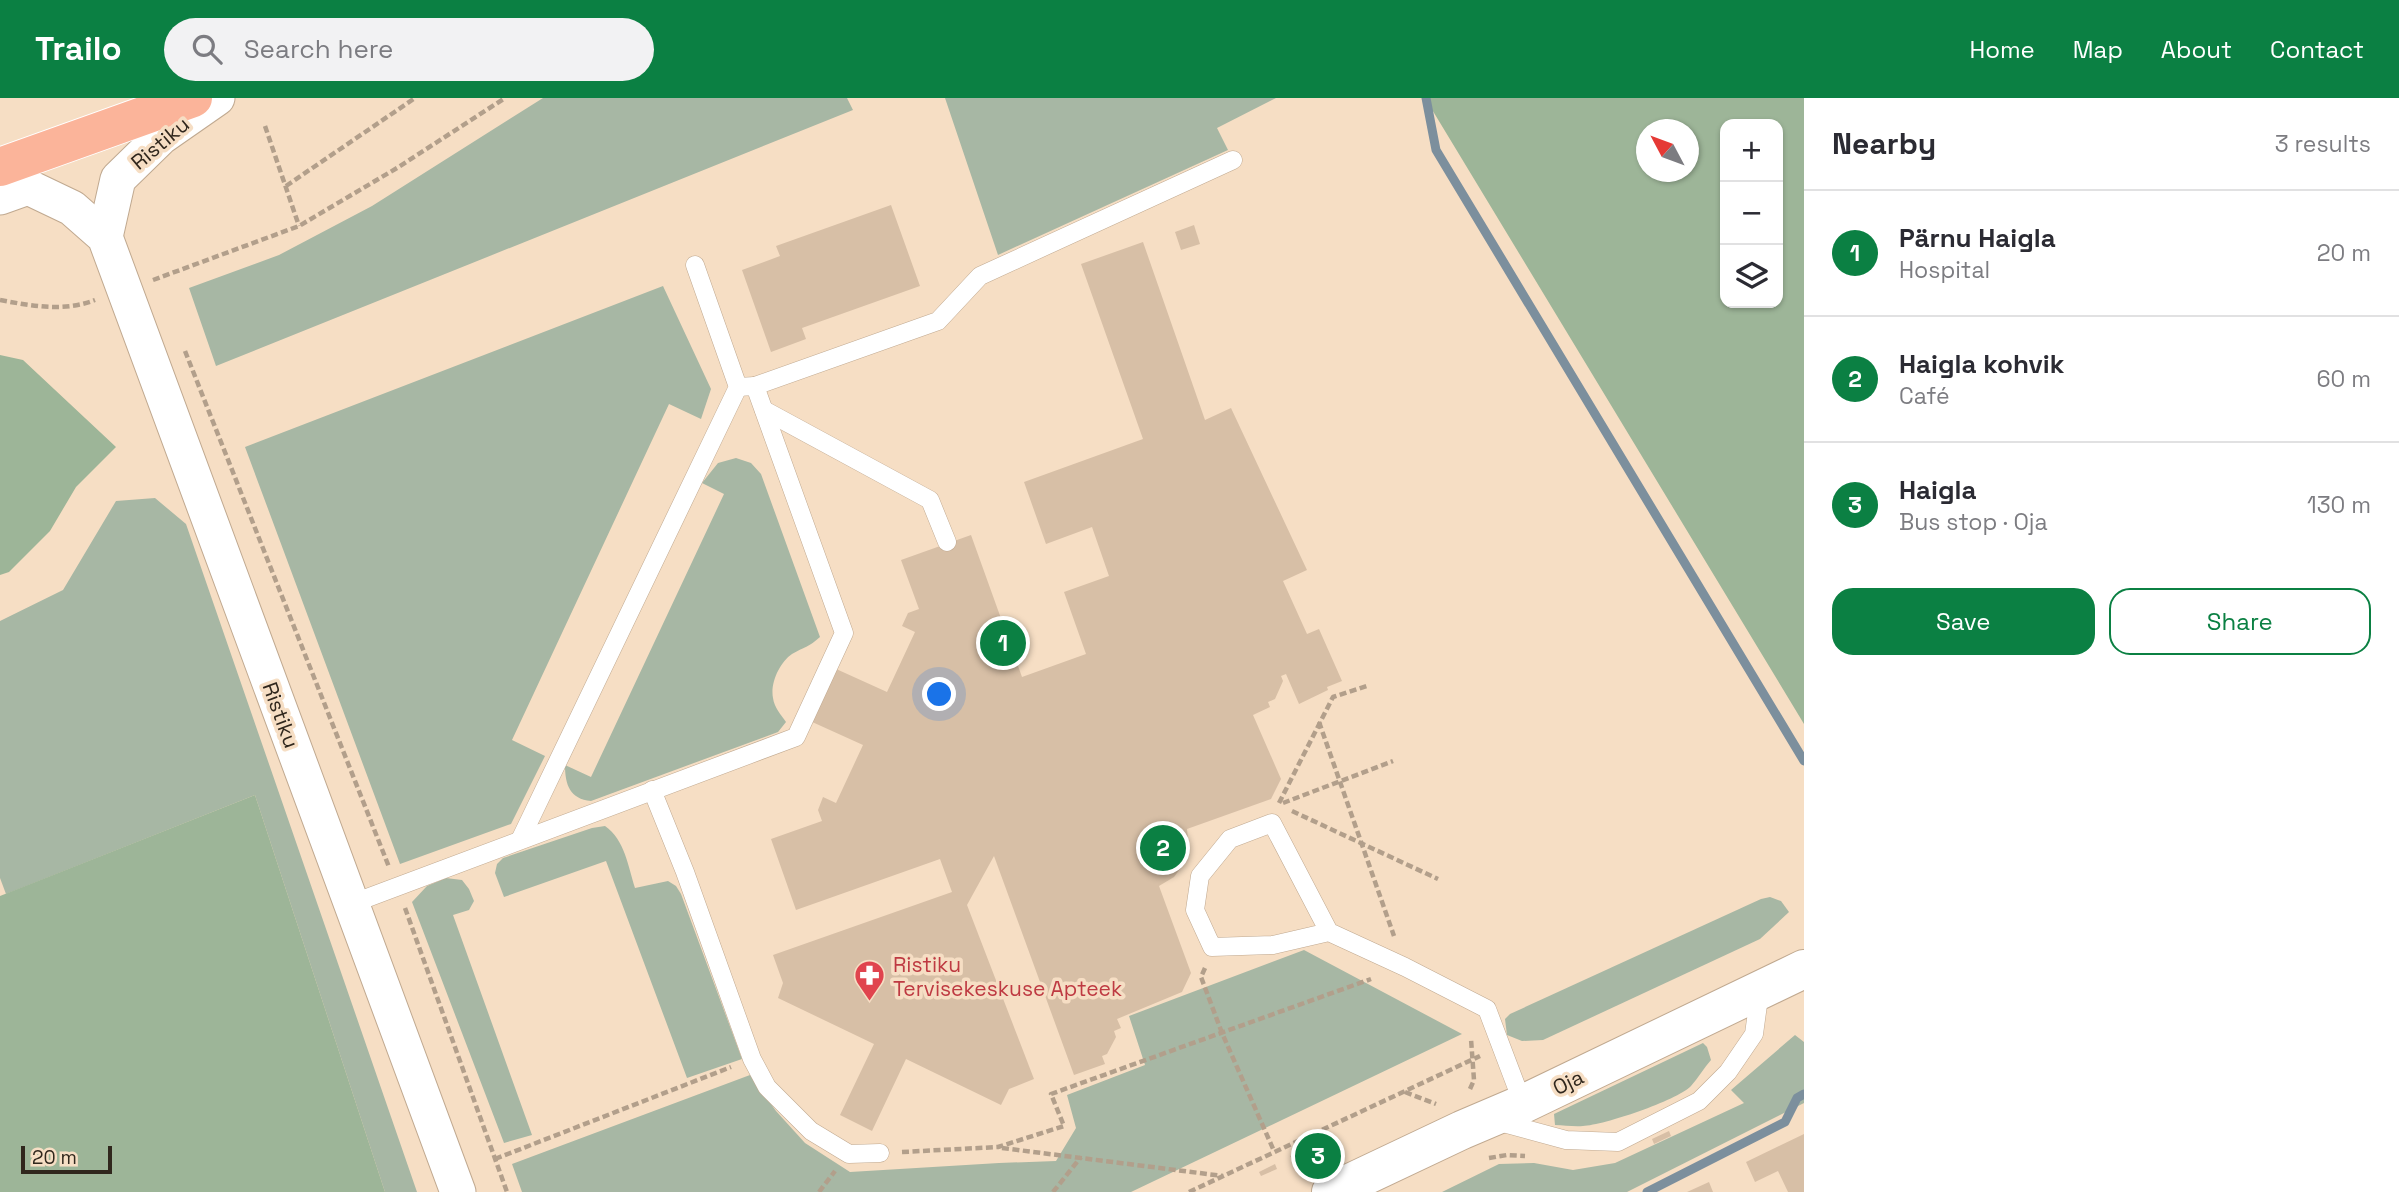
<!DOCTYPE html>
<html lang="en">
<head>
<meta charset="utf-8">
<style>
  body { margin:0; font-family:"Space Grotesk",sans-serif; background:#f2f2f3; color:#2b2b33 }
  .controls { position:absolute; right:21px; top:21px; display:grid; overflow:hidden; border-radius:14px; box-shadow:0 2px 5px #0004 }
  .controls button { width:63px; height:63px; display:grid; place-items:center; padding:0; border:0; border-bottom:2px solid #e1e1e2; background:#fff; color:#2b2b33; font:35px sans-serif }
  .compass { position:absolute; left:1636px; top:21px; width:63px; height:63px; border-radius:50%; background:#fff; box-shadow:0 2px 5px #0004; rotate:311deg }
  .scale { position:absolute; left:21px; bottom:18px; width:91px; box-sizing:border-box; padding-left:7px; border:4px solid #30271d; border-top:0; font-size:19px; line-height:24px; white-space:nowrap; color:#30271d; -webkit-text-stroke:5px #f6dec4; paint-order:stroke }
  .you { position:absolute; left:940px; top:597px; width:24px; height:24px; margin:-18px; border:5px solid #fff; border-radius:50%; background:#1a73e8; box-shadow:0 0 0 10px #1a73e833 }
  .badge { display:grid; place-items:center; width:46px; height:46px; border-radius:50%; background:#0b8043; color:#fff; font-size:23px; font-weight:700 }
  .pin { position:absolute; translate:-50% -50%; border:4px solid #fff; box-shadow:0 2px 7px #0006 }
  .list { margin:0; padding:0; list-style:none }
  h2 { display:flex; justify-content:space-between; align-items:center; height:91px; margin:0; padding:0 28px; font-size:30px }
  h2 small { font-size:23px; font-weight:400; color:#7c7c81 }
  .list li { display:grid; grid-template-columns:46px 1fr auto; gap:21px; align-items:center; box-sizing:border-box; height:126px; padding:0 28px; border-top:2px solid #e1e1e2 }
  .list b { display:block; font-size:26px; white-space:nowrap }
  .list p { margin:0; font-size:23px; white-space:nowrap; color:#7c7c81 }
  .list em { font-size:23px; font-style:normal; color:#7c7c81 }
  .actions { display:flex; gap:14px; padding:21px 28px }
  .actions a { flex:1; padding:16px 0; border:2px solid #0b8043; border-radius:21px; text-align:center; font-size:24px; color:#0b8043 }
  .actions .main { background:#0b8043; color:#fff }
  .icon { flex:none; width:38px; height:38px; fill:none; stroke:currentColor; stroke-width:2; stroke-linecap:round; stroke-linejoin:round }
  .map { position:relative; flex:none; width:1804px; height:1094px; overflow:hidden }
  header { display:flex; align-items:center; gap:42px; box-sizing:border-box; height:98px; padding:0 35px; background:#0b8043; color:#fff }
  header strong { font-size:33px }
  nav { display:flex; gap:38px; margin-inline-start:auto; font-size:24px }
  .search { width:490px; height:63px; background:#f2f2f3; display:flex; align-items:center; gap:18px; box-sizing:border-box; padding:0 24px; border-radius:38px; color:#7c7c81; font-size:26px }
  main { display:flex }
  aside { flex:1; background:#fff }
  .map>svg:first-child { display:block }
</style>
</head>
<body>
<header>
<strong>Trailo</strong>
<div class="search"><svg class="icon" aria-label="search" viewBox="0 0 24 24"><circle cx="10" cy="10" r="6"/><path d="M15 15l6 6"/></svg>Search here</div>
<nav><a>Home</a><a>Map</a><a>About</a><a>Contact</a></nav>
</header>
<main>
<div class="map">
<svg width="1804" height="1094" viewBox="0 0 1804 1094">
  <rect width="100%" height="100%" fill="#f6dec4"/>
  <g fill="#a7b7a4">
    <path d="M543,0H847L853,12L216,268L189,190L279,157L372,108Z"/>
    <path d="M945,0H1276L1217,30L1228,52L998,157Z"/>
    <path d="M663,188L711,291L701,321L669,306L512,642L545,658L511,726L400,766L245,349Z"/>
    <path d="M736,360L751,365L761,376L820,539C809,549 804,549 792,556C780,564 770,585 773,600C774,609 781,617 786,624L778,634L591,703C570,701 565,687 565,667L591,679L724,396L702,385L718,365Z"/>
    <path d="M155,400L186,426L417,1094H385L255,697L6,796L0,780V523L63,492L116,403Z"/>
    <path d="M605,728C625,742 628,768 635,790L668,783L676,788L681,796L742,961L687,980L606,763L504,799L495,775L497,766L503,760L592,730Z"/>
    <path d="M446,780L462,782L469,791L474,803L469,812L453,817L532,1037L504,1045L412,804L427,788Z"/>
    <path d="M1770,799L1781,803L1789,814L1760,841L1543,942L1522,943L1507,937L1505,921L1510,916L1761,801Z"/>
    <path d="M1304,852L1462,936L1131,1094H522L512,1066L750,977L776,1013L805,1045L850,1074L999,1065L1056,1063L1076,1030L1067,997L1145,967L1129,918Z"/>
    <path d="M1795,937L1804,944V1005L1627,1094H1442L1499,1066L1534,1065L1573,1072L1615,1065L1744,1005L1731,992Z"/>
    <path d="M1703,945L1707,949L1711,962C1704,970 1698,980 1691,988C1676,1003 1604,1027 1583,1028C1574,1029 1564,1027 1555,1027L1554,1016Z"/>
  </g>
  <g fill="#9db598" fill-rule="evenodd">
    <path d="M1425,0H1804V626ZM1778,26V205H1725V26ZM1646,32H1688V74H1646Z"/>
    <path d="M0,257L23,262L116,349L76,389L50,433L9,474L0,477Z"/>
    <path d="M255,697L385,1094H0V798Z"/>
  </g>
  <g fill="none" stroke-linecap="round" stroke-linejoin="round">
    <g stroke="#7c8f9d" stroke-width="9">
      <path d="M1426,0L1436,52L1804,663"/>
      <path d="M1647,1094L1785,1024L1797,1000L1804,996"/>
    </g>
  </g>
  <g fill="#d7bfa6">
    <path d="M891,107L920,188L802,230L806,241L771,254L742,172L780,158L776,148Z"/>
    <path d="M1194,127L1200,146L1181,152L1175,134Z"/>
    <path d="M1143,144L1205,322L1231,310L1307,472L1283,483L1307,536L1319,531L1342,583L1327,589L1328,592L1299,606L1286,576L1281,578L1283,583L1275,601L1268,604L1270,609L1253,617L1281,681L1271,701L1187,731L1189,750L1186,763L1174,779L1159,788L1191,875L1182,894L1117,921L1121,930L1114,933L1116,939L1107,956L1102,958L1105,966L1074,977L994,758L967,807L1034,981L1009,991L1001,1007L906,961L872,1033L840,1017L874,946L778,900L783,885L773,857L952,794L940,761L796,812L771,741L822,723L818,712L823,699L836,705L863,647L810,623L834,570L887,594L915,534L902,528L908,515L919,511L901,462L971,437L1022,579L1086,556L1064,494L1109,478L1092,429L1046,446L1024,384L1143,341L1081,166Z"/>
    <path d="M1669,1033L1671,1038L1654,1046L1652,1041Z"/>
    <path d="M1804,1036V1094H1788L1778,1073L1755,1084L1746,1064Z"/>
    <path d="M1307,1051L1309,1055L1293,1063L1290,1058Z"/>
    <path d="M1275,1066L1277,1071L1261,1078L1259,1074Z"/>
    <path d="M1709,1084L1713,1094H1687Z"/>
  </g>
  <g fill="none" stroke-linecap="round" stroke-linejoin="round">
    <defs>
      <g id="lane">
        <path d="M755,288L938,223L980,178L1233,62"/>
        <path d="M764,312L930,402L947,444"/>
        <path d="M652,692L685,774L752,961L767,989L811,1033L849,1056L880,1055"/>
        <path d="M521,740L738,289L695,167"/>
        <path d="M351,806L796,639L844,535L755,288L738,289"/>
        <path d="M1329,834L1273,847L1212,849L1195,812L1200,778L1230,741L1272,725L1329,834L1405,869L1487,911L1523,1006"/>
        <path d="M1496,1023L1566,1042L1618,1044L1699,1003L1728,974L1754,936L1760,892"/>
      </g>
      <g id="street">
        <path d="M0,99L28,89L72,110L105,139L458,1094"/>
        <path d="M105,139L118,81L161,39L217,0"/>
      </g>
      <path id="secondary" d="M1331,1094L1462,1032L1523,1006L1804,871"/>
      <path id="highway" d="M0,69L193,0"/>
    </defs>
    <use href="#lane" stroke="#c0a990" stroke-width="19"/>
    <use href="#street" stroke="#c0a990" stroke-width="37"/>
    <use href="#secondary" stroke="#c0a990" stroke-width="40"/>
    <use href="#highway" stroke="#fff" stroke-width="40"/>
    <g stroke="#b29f8b" stroke-width="4.5" stroke-dasharray="7 3.5" stroke-linecap="butt">
      <path d="M265,28L299,128"/>
      <path d="M286,88L415,0"/>
      <path d="M153,182L299,128L397,70L505,0"/>
      <path d="M0,202C32,208 64,214 95,202"/>
      <path d="M185,253L389,769"/>
      <path d="M1319,624L1394,838"/>
      <path d="M1279,705L1333,599L1367,588"/>
      <path d="M1283,705L1393,663"/>
      <path d="M1292,713L1438,781"/>
      <path d="M405,810L507,1094"/>
      <path d="M1205,870L1201,879L1222,935L1274,1053"/>
      <path d="M1470,991L1474,982L1471,941"/>
      <path d="M1405,994L1436,1006"/>
      <path d="M1002,1050L1223,1078"/>
      <path d="M902,1054L998,1049L1064,1028L1051,996L1371,881"/>
      <path d="M1489,1060L1507,1057L1525,1058"/>
      <path d="M495,1061L731,969"/>
      <path d="M819,1094L835,1073"/>
      <path d="M1053,1094L1081,1059"/>
      <path d="M1189,1094L1480,958"/>
    </g>
    <use href="#lane" stroke="#fff" stroke-width="18"/>
    <use href="#street" stroke="#fff" stroke-width="35"/>
    <use href="#secondary" stroke="#fff" stroke-width="38"/>
    <use href="#highway" stroke="#fbb49a" stroke-width="38"/>
  </g>
  <defs>
    <symbol id="pharmacy-pin" viewBox="-11 -11 22 30"><path d="M0 17L-7.5 6A9.5 9.5 0 1 1 7.5 6Z" fill="#e0444e" stroke="#f6dec4"/><path d="M-2-6h4v4h4v4h-4v4h-4v-4h-4v-4h4Z" fill="#fff"/></symbol>
  </defs>
  <g fill-rule="evenodd">
    <use href="#pharmacy-pin" x="852" y="860" width="35" height="47"/>
  </g>
  <g text-anchor="middle" dominant-baseline="central" stroke-width="7" stroke-linejoin="round" paint-order="stroke">
    <g font-size="21" fill="#30271d" stroke="#f6dec4">
      <text transform="translate(160 45) rotate(-40)">Ristiku</text>
      <text transform="translate(281 617) rotate(70)">Ristiku</text>
      <text transform="translate(1568 984) rotate(-26)">Oja</text>
    </g>
    <g font-size="21" fill="#be3a42" stroke="#f6dec4" text-anchor="start">
      <text x="893" y="866">Ristiku<tspan x="893" dy="24">Tervisekeskuse Apteek</tspan></text>
    </g>
  </g>
</svg>
<div class="controls">
<button>+</button>
<button>−</button>
<button><svg class="icon" aria-label="layers" viewBox="0 0 24 24"><path d="M12 4l9 5-9 5-9-5zM3 14l9 5 9-5"/></svg></button>
</div>
<svg class="compass" viewBox="-18 -18 36 36"><path d="M0-13l5 13h-10z" fill="#e53935"/><path d="M0 13l5-13h-10z" fill="#7c7c81"/></svg>
<div class="scale">20 m</div>
<div class="you"></div>
<div class="pin badge" style="left:1003px;top:545px">1</div>
<div class="pin badge" style="left:1163px;top:750px">2</div>
<div class="pin badge" style="left:1318px;top:1058px">3</div>
</div>
<aside>
<h2>Nearby<small>3 results</small></h2>
<ul class="list">
<li><span class="badge">1</span><div><b>Pärnu Haigla</b><p>Hospital</p></div><em>20 m</em></li>
<li><span class="badge">2</span><div><b>Haigla kohvik</b><p>Café</p></div><em>60 m</em></li>
<li><span class="badge">3</span><div><b>Haigla</b><p>Bus stop · Oja</p></div><em>130 m</em></li>
</ul>
<div class="actions"><a class="main">Save</a><a>Share</a></div>
</aside>
</main>
</body>
</html>
